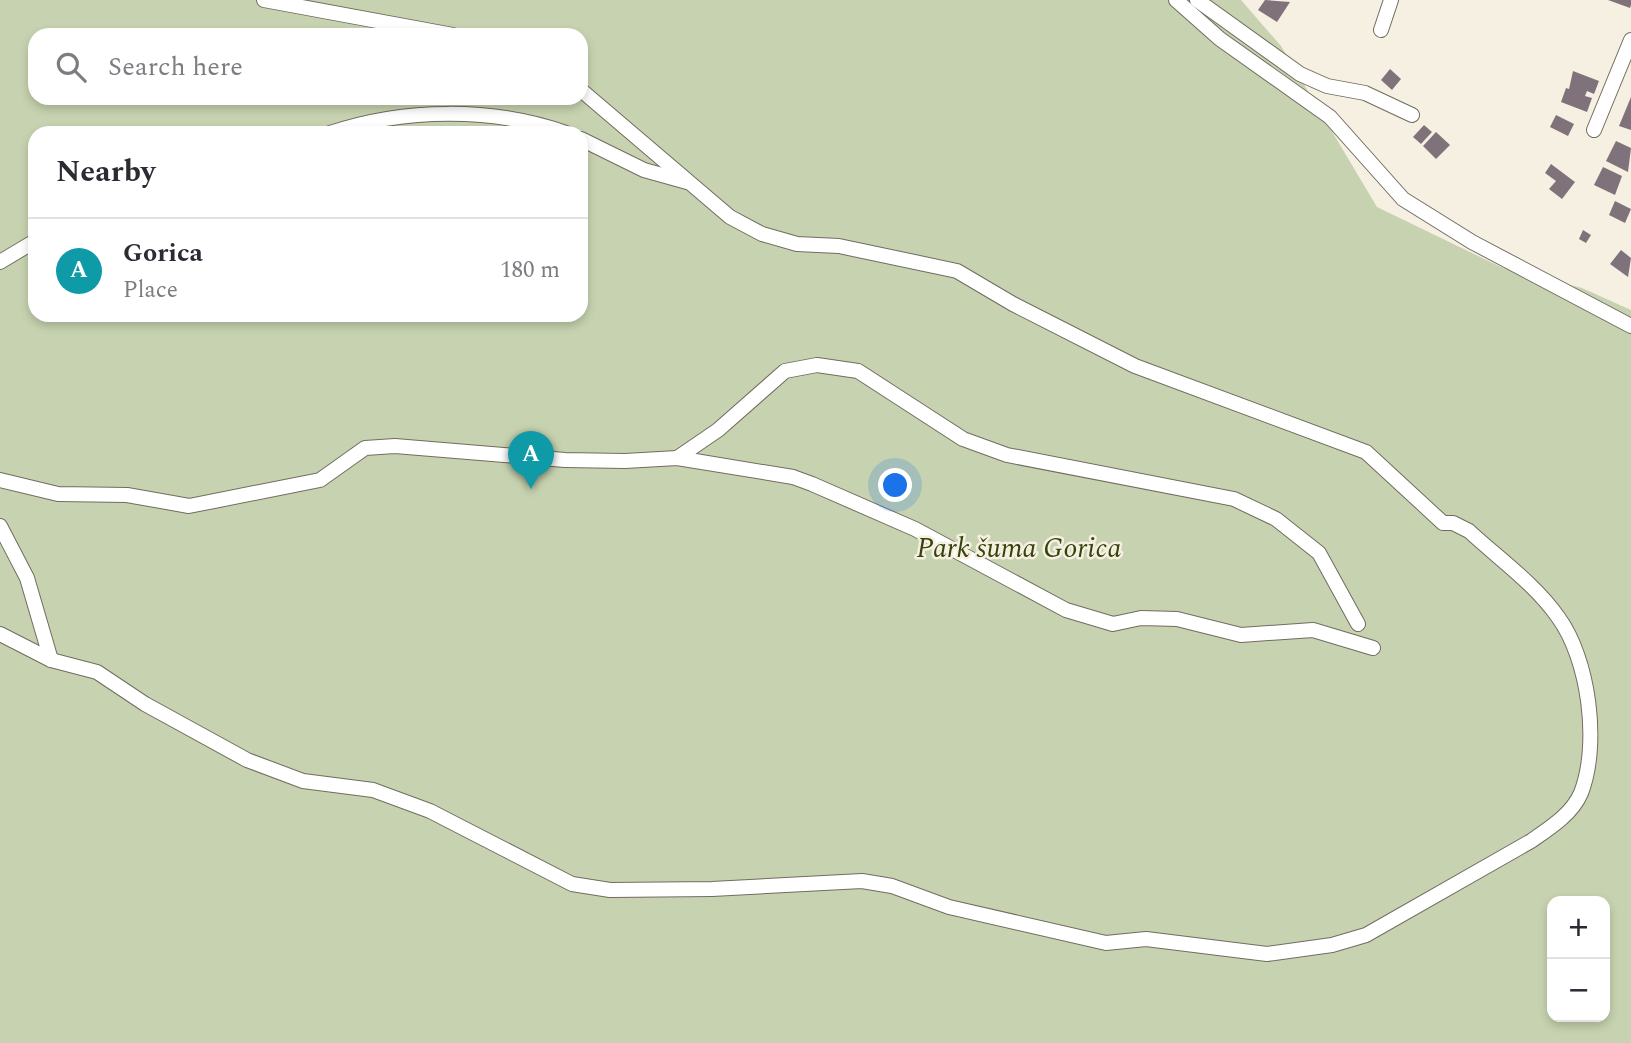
<!DOCTYPE html>
<html lang="en">
<head>
<meta charset="utf-8">
<style>
  body { margin:0; font-family:Spectral,serif; background:#f2f2f3; color:#2b2b33 }
  .controls { position:absolute; right:21px; bottom:21px; display:grid; overflow:hidden; border-radius:14px; box-shadow:0 4px 10px #0003 }
  .controls button { width:63px; height:63px; display:grid; place-items:center; padding:0; border:0; border-bottom:2px solid #e1e1e2; background:#fff; color:#2b2b33; font:35px sans-serif }
  .you { position:absolute; left:896px; top:486px; width:24px; height:24px; margin:-18px; border:5px solid #fff; border-radius:50%; background:#1a73e8; box-shadow:0 0 0 10px #1a73e833 }
  .badge { display:grid; place-items:center; width:46px; height:46px; border-radius:50%; background:#db2777; color:#fff; font-size:23px; font-weight:700 }
  .pin { position:absolute; translate:-50% -58px; filter:drop-shadow(0 2px 4px #0008) }
  .pin::after { content:''; position:absolute; top:37px; width:24px; height:21px; background:inherit; clip-path:polygon(0 0,100% 0,50% 100%) }
  .list { margin:0; padding:0; list-style:none }
  h2 { display:flex; justify-content:space-between; align-items:center; height:91px; margin:0; padding:0 28px; font-size:30px }
  h2 small { font-size:23px; font-weight:400; color:#7c7c81 }
  .list li { display:grid; grid-template-columns:46px 1fr auto; gap:21px; align-items:center; box-sizing:border-box; height:105px; padding:0 28px; border-top:2px solid #e1e1e2 }
  .list b { display:block; font-size:26px; white-space:nowrap }
  .list p { margin:0; font-size:23px; white-space:nowrap; color:#7c7c81 }
  .list em { font-size:23px; font-style:normal; color:#7c7c81 }
  .icon { flex:none; width:38px; height:38px; fill:none; stroke:currentColor; stroke-width:2; stroke-linecap:round; stroke-linejoin:round }
  .map { position:relative; flex:none; width:1631px; height:1043px; overflow:hidden }
  .search { position:absolute; background:#fff; box-shadow:0 4px 10px #0003; left:28px; top:28px; width:560px; height:77px; display:flex; align-items:center; gap:18px; box-sizing:border-box; padding:0 24px; border-radius:21px; color:#7c7c81; font-size:26px }
  .panel { position:absolute; background:#fff; box-shadow:0 4px 10px #0003; left:28px; top:126px; width:560px; height:196px; border-radius:21px }
  .map>svg:first-child { display:block }
</style>
</head>
<body>
<div class="map">
<svg width="1631" height="1043" viewBox="0 0 1631 1043">
  <rect width="100%" height="100%" fill="#f6f0e2"/>
  <path fill="#c7d3b0" fill-rule="evenodd" d="M0,0H1241L1281,46L1377,207L1503,268L1582,288L1631,310V1043H0ZM35,35H581V98H35ZM35,133H581V315H35ZM1552,901H1605V1017H1552Z"/>
  <g fill="#80727a">
    <path d="M1265,0L1290,2L1277,22L1258,10Z"/>
    <path d="M1608,0H1631V5L1630,8Z"/>
    <path d="M1390,69L1401,79L1392,90L1381,80Z"/>
    <path d="M1573,71L1599,81L1594,94L1587,91L1585,96L1592,98L1587,112L1561,102L1566,88L1569,89Z"/>
    <path d="M1631,97V130L1619,126Z"/>
    <path d="M1556,115L1574,124L1568,136L1550,127Z"/>
    <path d="M1424,125L1432,132L1421,144L1413,137Z"/>
    <path d="M1436,132L1450,145L1436,159L1423,146Z"/>
    <path d="M1616,141L1631,148L1628,172L1606,161Z"/>
    <path d="M1551,164L1575,182L1562,199L1549,189L1556,181L1545,173Z"/>
    <path d="M1603,167L1622,176L1615,195L1594,185Z"/>
    <path d="M1615,201L1631,209L1625,223L1609,215Z"/>
    <path d="M1583,230L1591,235L1586,243L1579,239Z"/>
    <path d="M1621,250L1631,258L1628,277L1610,264Z"/>
  </g>
  <g fill="none" stroke-linecap="round" stroke-linejoin="round">
    <defs>
      <g id="minor">
        <path d="M264,0L453,35"/>
        <path d="M1176,0L1220,39L1330,117L1403,199L1472,242L1631,326"/>
        <path d="M1197,0L1300,74L1327,86L1365,93L1412,115"/>
        <path d="M1381,30L1391,0"/>
        <path d="M1594,130L1631,40"/>
        <path d="M330,133C404,108 493,107 566,133"/>
        <path d="M581,139L644,170L687,182"/>
        <path d="M0,262L35,241"/>
        <path d="M677,458L718,430L785,371L817,365L858,371L963,439L1007,455L1234,499L1276,519L1319,553L1358,624"/>
        <path d="M0,480L58,494L127,495L189,506L320,480L365,448L395,446L565,460L625,461L677,458L793,477L812,484L915,529L1066,610L1113,624L1141,618L1177,619L1241,635L1313,630L1373,648"/>
        <path d="M0,526L27,578L51,660"/>
        <path d="M0,634L51,660L97,672L145,704L247,760L303,781L373,790L430,811L572,884L610,890L712,889L862,881L892,886L949,907L1106,943L1146,939L1267,954L1332,945L1366,935L1531,841C1550,828 1572,814 1581,793C1600,744 1589,659 1558,617C1535,584 1498,558 1469,531L1453,523H1443L1366,452L1135,366L1013,304L957,271L839,246L797,244L762,234L730,217L581,90"/>
      </g>
    </defs>
    <use href="#minor" stroke="#726c60" stroke-width="16"/>
    <use href="#minor" stroke="#fff" stroke-width="14"/>
  </g>
  <g text-anchor="middle" dominant-baseline="central" stroke-width="5" stroke-linejoin="round" paint-order="stroke">
    <g font-size="28" font-style="italic" fill="#36430b" stroke="#f6f0e2">
      <text x="1019" y="548">Park šuma Gorica</text>
    </g>
  </g>
</svg>
<div class="controls">
<button>+</button>
<button>−</button>
</div>
<div class="you"></div>
<div class="pin badge" style="left:531px;top:489px;background:#0f9aa8">A</div>
<div class="search"><svg class="icon" aria-label="search" viewBox="0 0 24 24"><circle cx="10" cy="10" r="6"/><path d="M15 15l6 6"/></svg>Search here</div>
<section class="panel">
<h2>Nearby<small></small></h2>
<ul class="list">
<li><span class="badge" style="background:#0f9aa8">A</span><div><b>Gorica</b><p>Place</p></div><em>180 m</em></li>
</ul>
</section>
</div>
</body>
</html>
